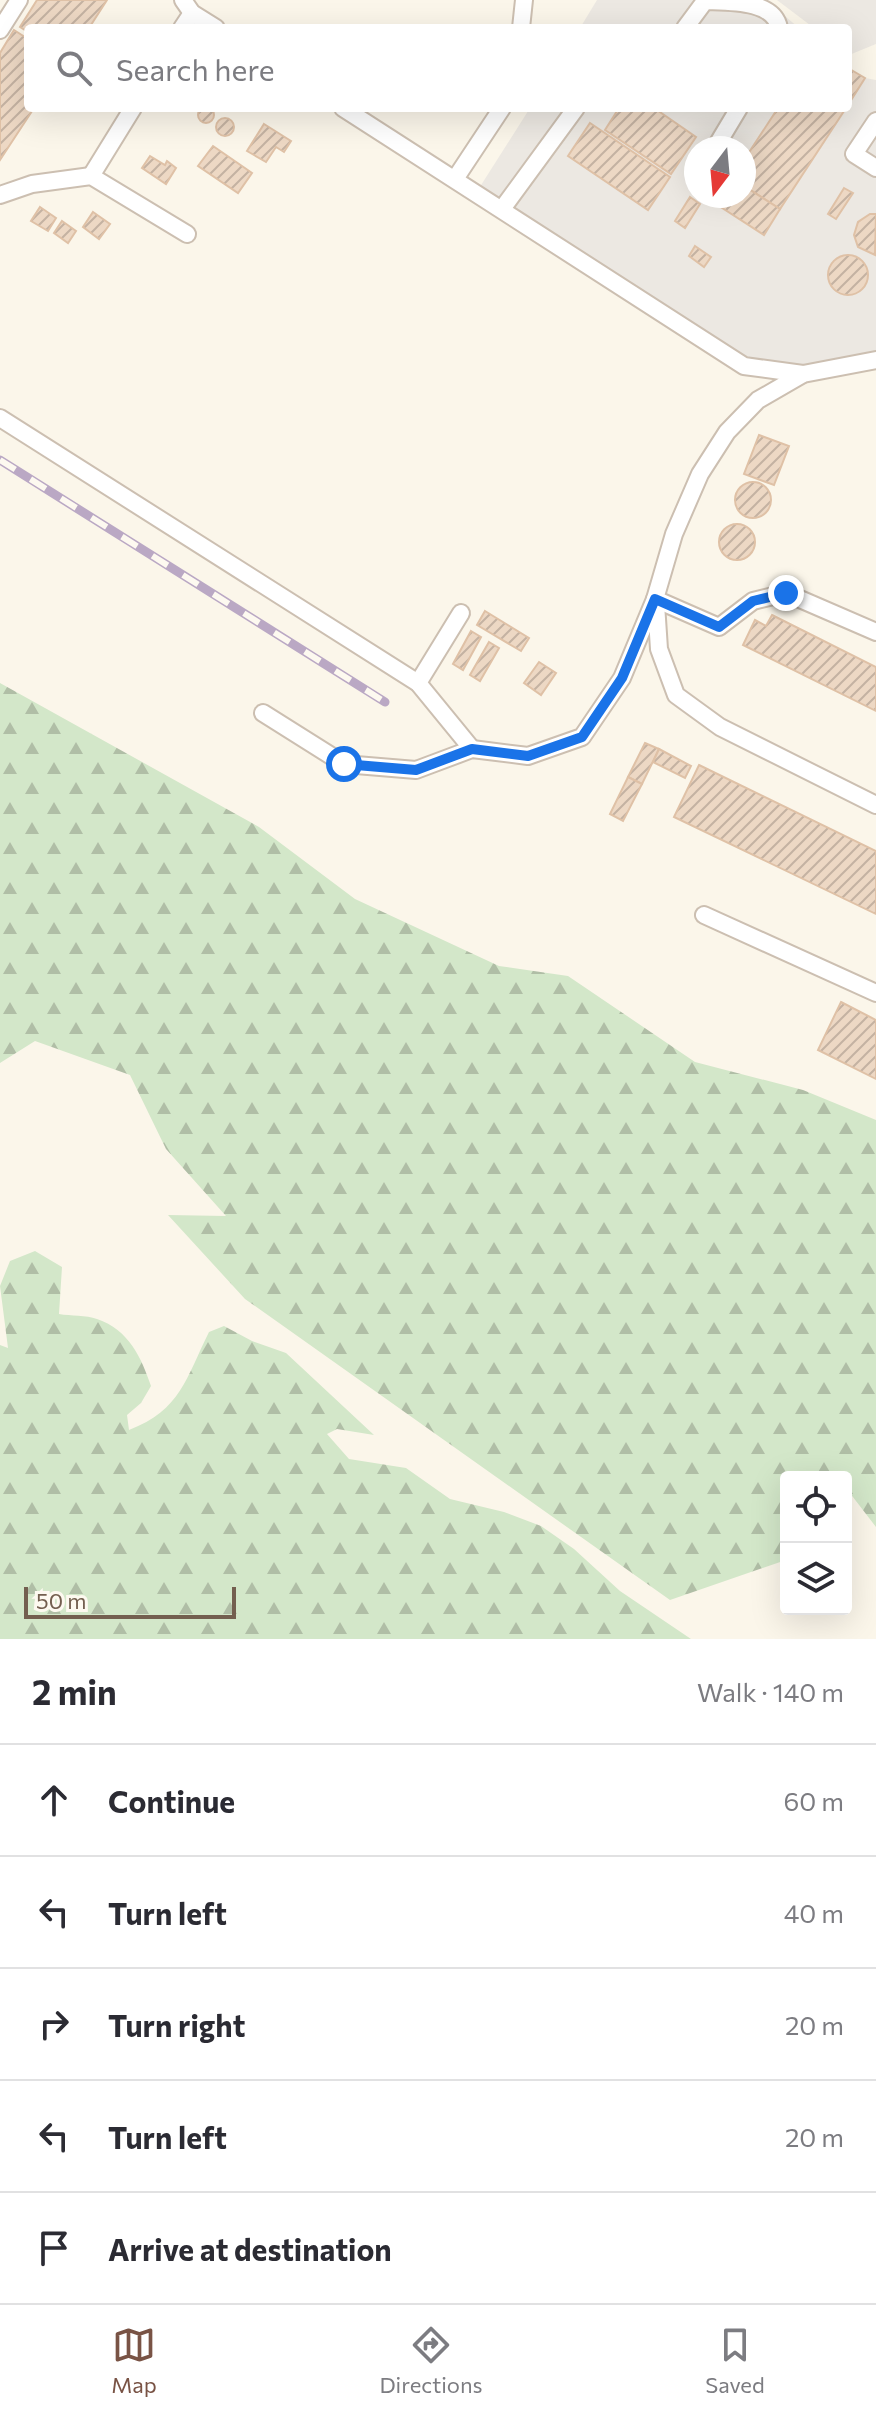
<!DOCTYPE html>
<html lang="en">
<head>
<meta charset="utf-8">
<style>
  body { margin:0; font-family:Commissioner,sans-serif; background:#f2f2f3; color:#2b2b33 }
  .controls { position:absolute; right:24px; bottom:24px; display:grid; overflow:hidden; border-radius:8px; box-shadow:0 8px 32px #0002 }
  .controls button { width:72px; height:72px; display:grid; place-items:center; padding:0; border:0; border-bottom:2px solid #e1e1e2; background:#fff; color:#2b2b33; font:40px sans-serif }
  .compass { position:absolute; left:684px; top:136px; width:72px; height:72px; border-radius:50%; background:#fff; box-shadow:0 8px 32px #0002; rotate:196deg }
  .scale { position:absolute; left:24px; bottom:20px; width:212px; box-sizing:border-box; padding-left:8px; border:4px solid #735f4f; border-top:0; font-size:22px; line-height:28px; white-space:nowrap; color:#735f4f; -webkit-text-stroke:6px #fdf9f0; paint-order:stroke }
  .stop { position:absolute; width:24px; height:24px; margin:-18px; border:6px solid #1a73e8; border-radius:50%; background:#fff }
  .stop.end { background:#1a73e8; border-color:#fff; box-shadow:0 2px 8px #0008 }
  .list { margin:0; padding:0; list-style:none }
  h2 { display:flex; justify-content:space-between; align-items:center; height:104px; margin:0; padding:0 32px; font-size:34px }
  h2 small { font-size:26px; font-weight:400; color:#7c7c81 }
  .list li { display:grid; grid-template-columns:52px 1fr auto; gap:24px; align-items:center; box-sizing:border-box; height:112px; padding:0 32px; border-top:2px solid #e1e1e2 }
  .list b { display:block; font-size:30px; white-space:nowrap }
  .list em { font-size:26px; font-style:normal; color:#7c7c81 }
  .icon { flex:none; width:44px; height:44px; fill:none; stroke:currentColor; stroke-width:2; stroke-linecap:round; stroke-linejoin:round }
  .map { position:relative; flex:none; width:876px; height:1639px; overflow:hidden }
  .search { position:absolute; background:#fff; box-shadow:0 8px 32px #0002; left:24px; right:24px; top:24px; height:88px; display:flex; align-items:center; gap:20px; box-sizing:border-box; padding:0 28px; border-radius:8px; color:#7c7c81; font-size:30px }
  .sheet { height:664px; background:#fff }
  nav { display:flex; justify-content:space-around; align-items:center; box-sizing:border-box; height:112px; border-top:2px solid #e1e1e2; background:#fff; font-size:22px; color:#7c7c81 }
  nav a { display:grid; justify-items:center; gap:4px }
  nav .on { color:#795345 }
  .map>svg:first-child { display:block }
</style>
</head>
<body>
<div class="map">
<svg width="876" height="1639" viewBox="0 0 876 1639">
  <defs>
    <pattern id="forest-firs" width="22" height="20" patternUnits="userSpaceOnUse" patternTransform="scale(2)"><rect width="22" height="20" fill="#d3e7c9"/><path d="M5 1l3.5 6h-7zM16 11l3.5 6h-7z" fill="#b0bea6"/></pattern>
    <pattern id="building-hatch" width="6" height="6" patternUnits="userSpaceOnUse" patternTransform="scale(2)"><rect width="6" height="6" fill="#edd8c4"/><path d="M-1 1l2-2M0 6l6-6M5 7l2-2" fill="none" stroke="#c4b2a2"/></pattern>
  </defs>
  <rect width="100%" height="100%" fill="#fbf6ea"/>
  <g fill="#ece8e2" fill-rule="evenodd">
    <path d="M597,0H766L799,28H580Z"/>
    <path d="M777,0H876V44L849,55L848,28H814Z"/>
    <path d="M848,68L865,78L876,80V360L803,374L721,351L476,193L530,108H848ZM696,148H744V196H696Z"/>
  </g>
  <g fill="url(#forest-firs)">
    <path d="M0,683L259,827L355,899L499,966L568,976L695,1062L803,1090L876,1120V1527L846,1488V1477H786V1560L670,1600L245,1299L168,1215L226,1216L166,1149L130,1075L35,1041L0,1063Z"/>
    <path d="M35,1251L62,1267L59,1314C71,1316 86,1315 97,1319C129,1330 141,1357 151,1386L141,1403L127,1415L129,1430C181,1410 186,1378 209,1332L224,1326L252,1341L286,1353L374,1435L337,1429L327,1434L349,1459L406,1468L450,1499L504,1512L541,1526L574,1549L620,1591L691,1639H0V1345L8,1348L0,1286L10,1261Z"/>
  </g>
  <g fill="url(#building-hatch)" stroke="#dfc1a6" stroke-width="2">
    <path d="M37,0H107L89,28H28V32L20,27Z"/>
    <path d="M14,30L28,39V108H34L0,160V53Z"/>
    <path d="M848,68L865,78L848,105Z"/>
    <circle cx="206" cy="115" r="8"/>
    <path d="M619,108H654L696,137L671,174L605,130Z"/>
    <path d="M778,108H846L780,209L744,186V160Z"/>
    <circle cx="225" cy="127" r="9"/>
    <path d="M590,123L670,177L648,210L568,156Z"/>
    <path d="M264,124L291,141L284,152L276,147L266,162L247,151Z"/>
    <path d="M213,146L252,173L238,193L198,166Z"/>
    <path d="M150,156L165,165L167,161L176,168L166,184L142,168Z"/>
    <path d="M744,186L780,209L764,235L716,204L721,196H744Z"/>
    <path d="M844,188L853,193L836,219L828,214Z"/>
    <path d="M690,197L700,204L685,228L675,221Z"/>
    <path d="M40,207L56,218L48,231L31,221Z"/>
    <path d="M93,212L110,224L99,239L83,227Z"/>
    <path d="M870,214H876L875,255L858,247L854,235L858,222Z"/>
    <path d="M62,221L76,231L68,243L54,233Z"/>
    <path d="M695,246L711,257L704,267L689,256Z"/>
    <circle cx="848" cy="275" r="20"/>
    <path d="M759,435L789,446L774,485L744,474Z"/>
    <circle cx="753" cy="500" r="18"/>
    <circle cx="737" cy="542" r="18"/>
    <path d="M485,611L529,638L521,651L477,625Z"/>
    <path d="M772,615L876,667V711L743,645L755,620L766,626Z"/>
    <path d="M471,631L481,637L463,670L453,664Z"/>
    <path d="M489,642L499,648L480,681L470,675Z"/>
    <path d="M539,662L556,673L541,695L524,683Z"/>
    <path d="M645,743L659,749L642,784L628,777Z"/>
    <path d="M659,749L691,766L685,778L653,762Z"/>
    <path d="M699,765L876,851V914L674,817Z"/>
    <path d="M628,777L642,784L623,821L610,814Z"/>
    <path d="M841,1002L876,1020V1079L818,1050Z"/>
  </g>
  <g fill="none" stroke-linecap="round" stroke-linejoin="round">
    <defs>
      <g id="service">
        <path d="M183,0L192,13L216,28"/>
        <path d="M182,28L192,13"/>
        <path d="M521,28L524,0"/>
        <path d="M685,28L705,1C729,2 774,0 779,28"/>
        <path d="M0,30L19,0"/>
        <path d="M343,108L744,366L803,374"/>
        <path d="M876,121L854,154L876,168"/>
        <path d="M715,148L739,108"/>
        <path d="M91,176L133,108"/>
        <path d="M455,179L502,108"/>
        <path d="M0,195L32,184L91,176L187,234"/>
        <path d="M502,209L576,108"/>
        <path d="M0,418L418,683L472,749"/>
        <path d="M655,599L719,627L753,601L786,593L876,632"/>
        <path d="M656,604L659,649L676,695L720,727L876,805"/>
        <path d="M418,683L461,613"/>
        <path d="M263,713L344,764L416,770L472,749L528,756L582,737L622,678L655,599L674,534L700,474L727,432L758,400L803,374L876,360"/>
        <path d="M704,915L876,993"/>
      </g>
    </defs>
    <use href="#service" stroke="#ccbfb1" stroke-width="20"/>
    <use href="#service" stroke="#fff" stroke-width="16"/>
    <defs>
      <path id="rail" d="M0,460L385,702"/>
    </defs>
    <use href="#rail" stroke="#baa8c4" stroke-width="9"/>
    <use href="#rail" stroke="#fdf9f0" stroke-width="6" stroke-dasharray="18" stroke-linecap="butt"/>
  </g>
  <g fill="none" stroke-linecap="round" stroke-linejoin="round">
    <path stroke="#1a73e8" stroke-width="10" d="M344,764L416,770L472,749L528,756L582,737L622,678L655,599L719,627L753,601L786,593"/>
  </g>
</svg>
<div class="controls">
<button><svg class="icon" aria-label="locate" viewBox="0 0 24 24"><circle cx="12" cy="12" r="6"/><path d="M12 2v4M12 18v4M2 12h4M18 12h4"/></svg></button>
<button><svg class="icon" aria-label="layers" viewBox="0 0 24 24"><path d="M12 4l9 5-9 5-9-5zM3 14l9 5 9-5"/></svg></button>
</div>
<svg class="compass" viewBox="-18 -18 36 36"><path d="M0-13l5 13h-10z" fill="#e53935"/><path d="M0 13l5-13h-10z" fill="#7c7c81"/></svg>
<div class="scale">50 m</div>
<div class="stop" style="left:344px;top:764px"></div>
<div class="stop end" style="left:786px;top:593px"></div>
<div class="search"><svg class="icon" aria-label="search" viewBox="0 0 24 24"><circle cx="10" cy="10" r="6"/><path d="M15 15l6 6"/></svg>Search here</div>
</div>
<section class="sheet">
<h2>2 min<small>Walk · 140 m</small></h2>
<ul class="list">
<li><svg class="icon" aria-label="ahead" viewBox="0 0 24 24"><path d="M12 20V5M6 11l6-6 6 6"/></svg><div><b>Continue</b></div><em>60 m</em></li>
<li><svg class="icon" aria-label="left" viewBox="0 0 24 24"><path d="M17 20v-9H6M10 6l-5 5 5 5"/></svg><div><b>Turn left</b></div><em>40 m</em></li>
<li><svg class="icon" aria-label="right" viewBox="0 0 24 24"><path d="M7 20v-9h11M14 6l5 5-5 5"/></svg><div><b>Turn right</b></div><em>20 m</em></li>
<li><svg class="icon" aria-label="left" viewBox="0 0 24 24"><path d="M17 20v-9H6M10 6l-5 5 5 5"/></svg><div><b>Turn left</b></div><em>20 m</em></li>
<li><svg class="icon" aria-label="arrive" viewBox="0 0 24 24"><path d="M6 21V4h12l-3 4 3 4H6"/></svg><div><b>Arrive at destination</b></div></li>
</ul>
</section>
<nav>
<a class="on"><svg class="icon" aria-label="map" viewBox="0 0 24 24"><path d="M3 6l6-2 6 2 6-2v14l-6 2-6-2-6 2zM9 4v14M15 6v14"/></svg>Map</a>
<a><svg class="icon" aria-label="directions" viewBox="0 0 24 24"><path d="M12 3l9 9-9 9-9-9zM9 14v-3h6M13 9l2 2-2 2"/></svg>Directions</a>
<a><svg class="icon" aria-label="saved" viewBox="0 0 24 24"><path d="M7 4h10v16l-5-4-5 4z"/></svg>Saved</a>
</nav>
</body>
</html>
